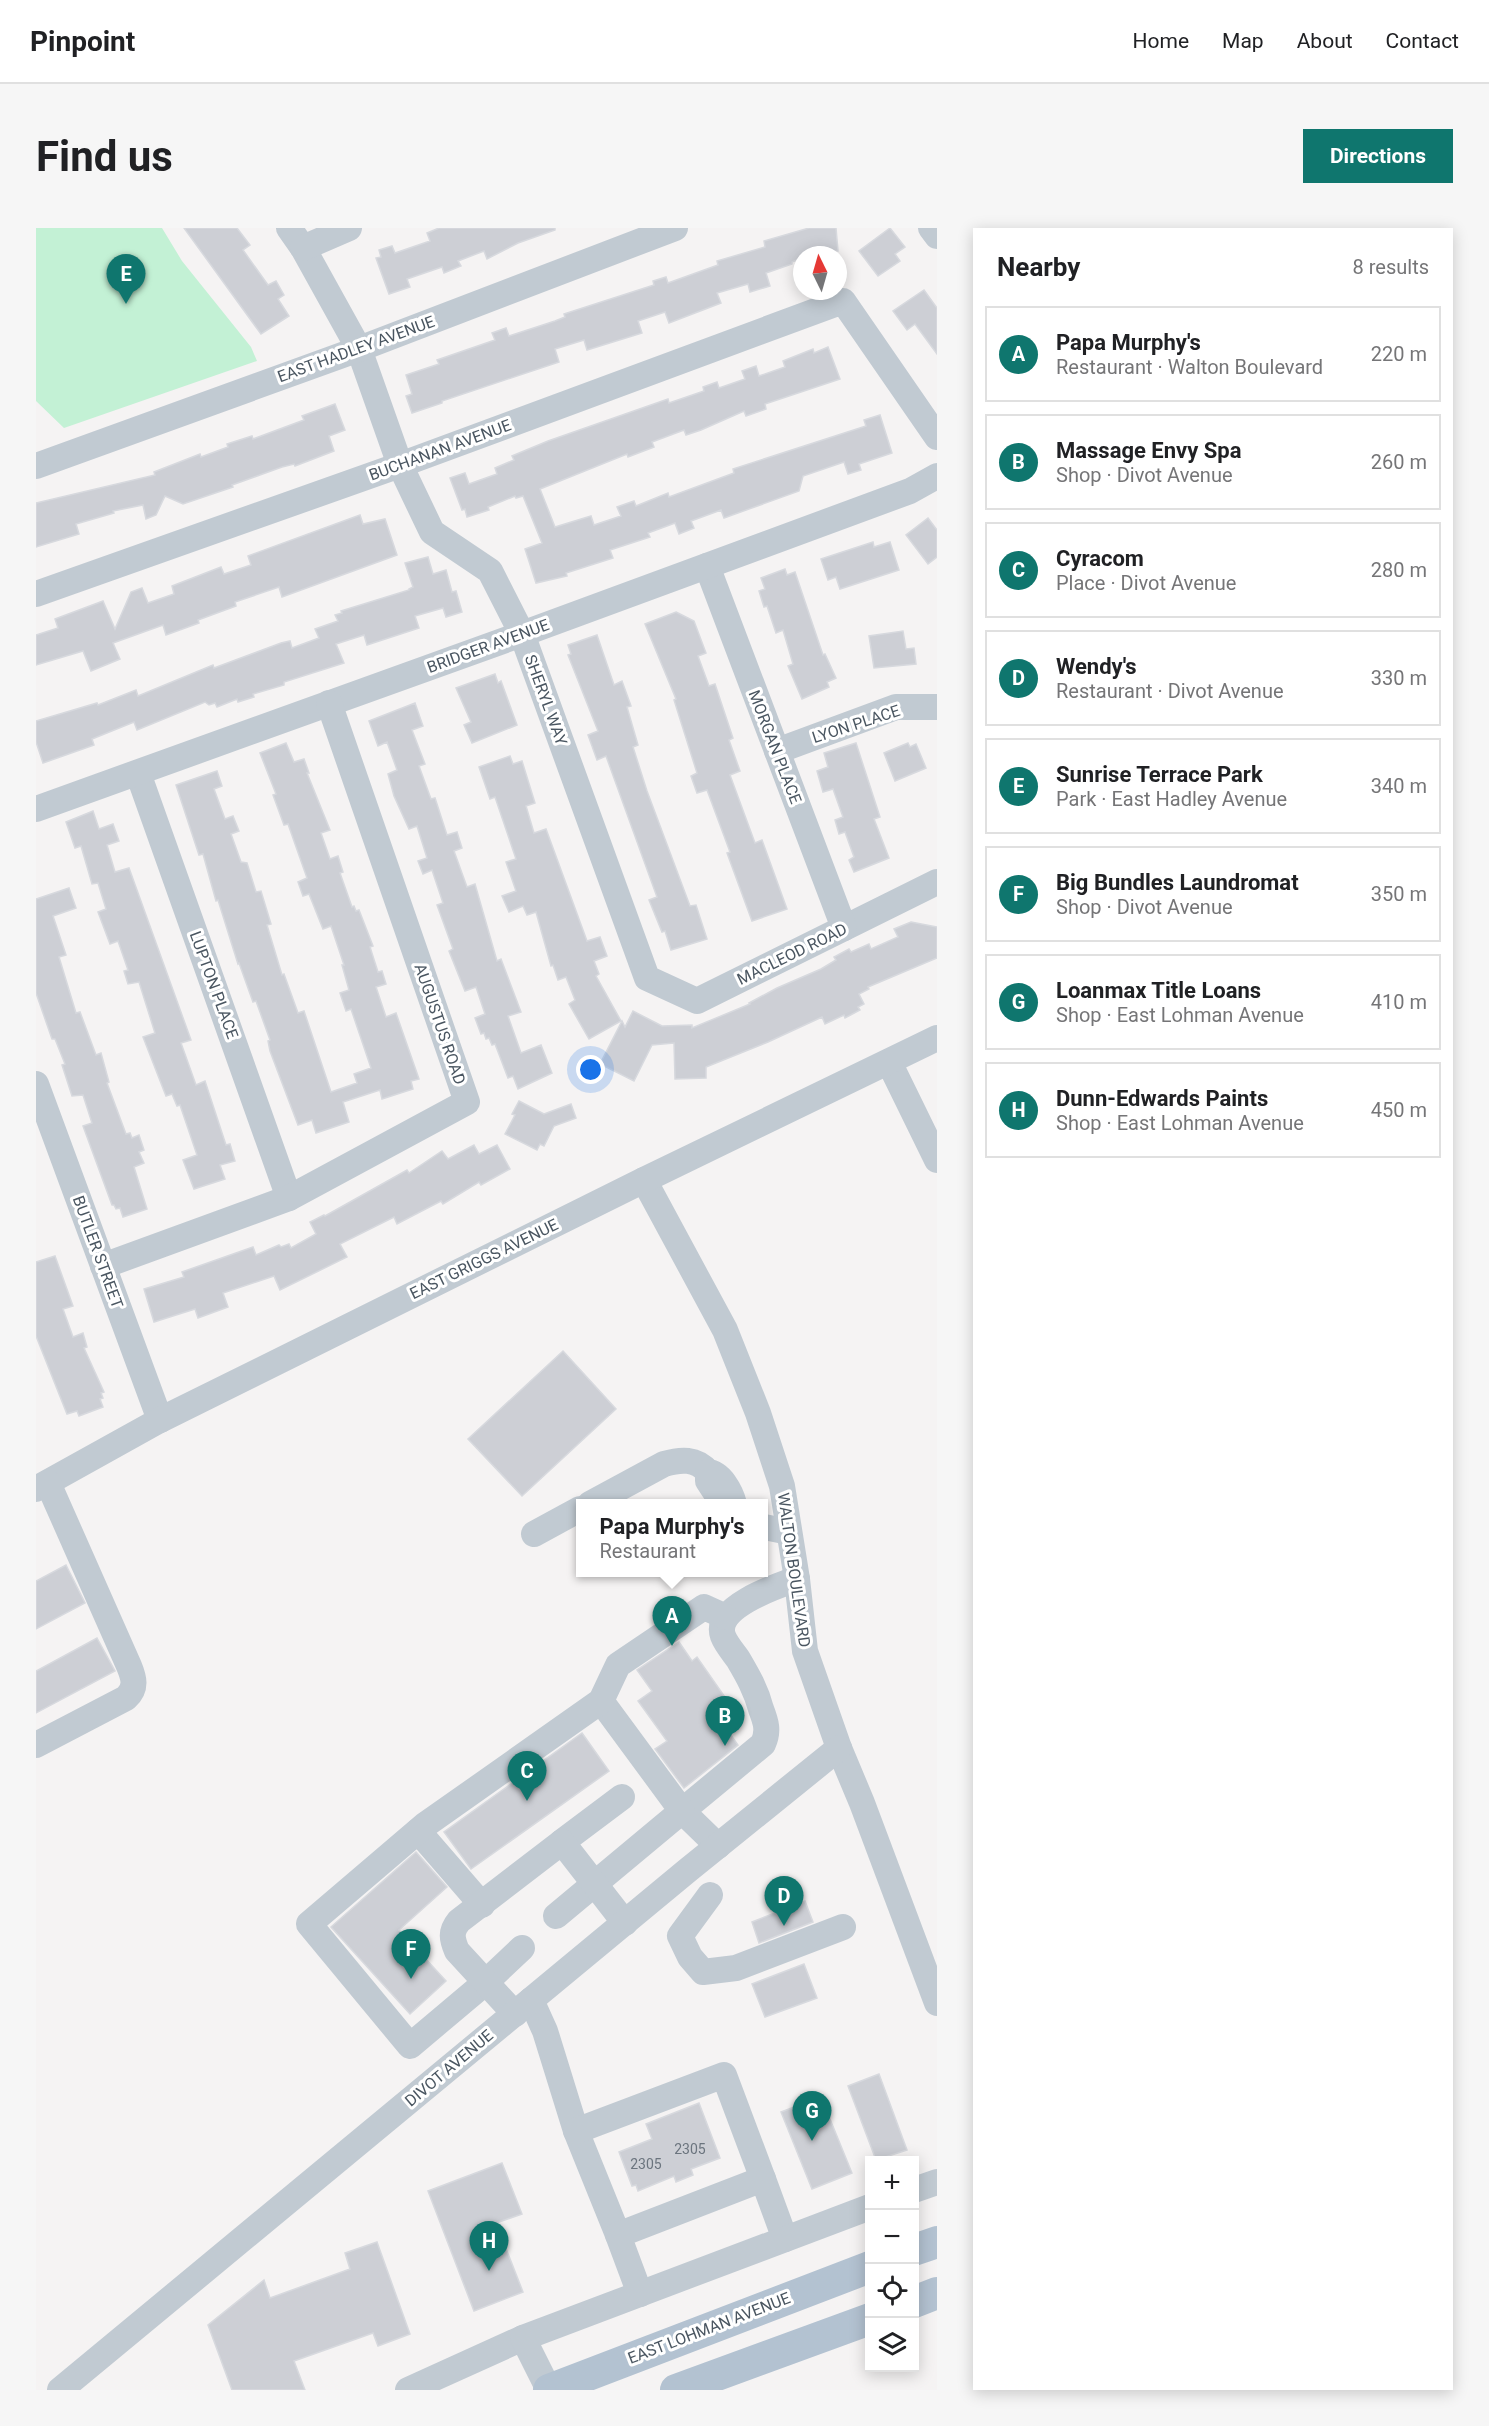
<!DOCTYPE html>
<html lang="en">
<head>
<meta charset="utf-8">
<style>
  body { margin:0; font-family:Roboto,sans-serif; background:#f6f6f6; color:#202124 }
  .controls { position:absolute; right:18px; bottom:18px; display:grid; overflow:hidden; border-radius:0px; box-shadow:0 3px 15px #0003 }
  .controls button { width:54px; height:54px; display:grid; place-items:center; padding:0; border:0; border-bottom:2px solid #e0e0e0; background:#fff; color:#202124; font:30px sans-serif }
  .compass { position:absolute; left:757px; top:18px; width:54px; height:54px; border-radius:50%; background:#fff; box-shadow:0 3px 15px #0003; rotate:355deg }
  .you { position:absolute; left:555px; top:842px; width:21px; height:21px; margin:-15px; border:4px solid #fff; border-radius:50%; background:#1a73e8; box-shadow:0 0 0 9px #1a73e833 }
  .badge { display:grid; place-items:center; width:39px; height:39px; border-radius:50%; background:#0f766e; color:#fff; font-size:20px; font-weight:700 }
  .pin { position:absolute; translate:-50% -50px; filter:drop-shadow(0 2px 3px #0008) }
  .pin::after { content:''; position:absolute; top:32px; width:21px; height:18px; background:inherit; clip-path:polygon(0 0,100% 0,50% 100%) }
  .popup { position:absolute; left:540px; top:1271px; width:192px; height:78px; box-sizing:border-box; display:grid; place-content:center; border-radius:0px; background:#fff; filter:drop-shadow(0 2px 4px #0005); font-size:20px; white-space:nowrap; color:#757577 }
  .popup b { font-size:22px; color:#202124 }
  .popup::after { content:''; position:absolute; left:50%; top:100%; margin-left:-12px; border:12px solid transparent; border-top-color:#fff }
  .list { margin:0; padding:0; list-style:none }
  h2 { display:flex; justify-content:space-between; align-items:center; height:78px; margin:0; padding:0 24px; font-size:26px }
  h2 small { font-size:20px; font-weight:400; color:#757577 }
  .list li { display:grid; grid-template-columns:39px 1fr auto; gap:18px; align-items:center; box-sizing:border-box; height:96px; margin:0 12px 12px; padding:0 12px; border:2px solid #e0e0e0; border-radius:0px }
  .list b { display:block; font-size:22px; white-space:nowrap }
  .list p { margin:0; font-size:20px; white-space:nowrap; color:#757577 }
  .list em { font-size:20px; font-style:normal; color:#757577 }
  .icon { flex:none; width:33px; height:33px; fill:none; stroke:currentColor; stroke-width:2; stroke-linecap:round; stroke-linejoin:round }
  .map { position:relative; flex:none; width:901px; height:2162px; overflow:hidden; border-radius:0px }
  header { display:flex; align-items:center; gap:36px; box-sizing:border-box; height:84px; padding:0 30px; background:#fff; border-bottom:2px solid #e0e0e0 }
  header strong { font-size:28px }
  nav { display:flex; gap:33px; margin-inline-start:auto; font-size:21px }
  .intro { display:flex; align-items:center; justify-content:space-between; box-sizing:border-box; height:144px; padding:0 36px }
  h1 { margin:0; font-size:42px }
  .button { padding:15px 27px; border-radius:0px; background:#0f766e; color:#fff; font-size:21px; font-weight:700 }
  main { display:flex; gap:36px; padding:0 36px }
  aside { flex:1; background:#fff; border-radius:0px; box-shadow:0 3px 15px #0003 }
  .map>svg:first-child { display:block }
</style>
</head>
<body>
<header>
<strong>Pinpoint</strong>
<nav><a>Home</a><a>Map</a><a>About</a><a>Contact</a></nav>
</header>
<div class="intro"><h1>Find us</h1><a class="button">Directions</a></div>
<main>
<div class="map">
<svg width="901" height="2162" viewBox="0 0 901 2162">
  <rect width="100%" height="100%" fill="#f5f3f3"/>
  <path fill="#c3f1d5" d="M0,0H126L146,33L215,119L221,133L28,200L0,173Z"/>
  <g fill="#cdcfd5" stroke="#d7d9de" stroke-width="1.5">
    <path d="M148,0H201L214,17L207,22L232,57L240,53L248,67L242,71L253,88L225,106Z"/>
    <path d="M403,0H519V2L482,15L451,31L448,23L422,33L425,38L408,45L406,39L371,51L374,59L353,66L340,30L345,29L343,22L356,18L359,25L394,13L391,5Z"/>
    <path d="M773,0H800L802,23H788L775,27H766V30L756,34V36L730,45L734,58L714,64L712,56L681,65L685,75L633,95L629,84L602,93L606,105L551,122L548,112L519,121L523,134L406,173V175L376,185L370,168L376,166L370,147L403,136L401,132L459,112L456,105L470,100L473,108L519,93L529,89L528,86L618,57L617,53L630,49L632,55L682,37L681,33L729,19L728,13Z"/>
    <path d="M854,0L869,19L859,26L864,33L842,48L823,23Z"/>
    <path d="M888,62L901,80V126L879,96L871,102L857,83Z"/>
    <path d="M792,119L804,151L729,176L730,181L710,188L708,183L665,202L650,207L648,202L616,214L618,219L592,229L591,226L504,261L519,299L555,288L558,297L585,288L581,279L598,273L600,278L632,265L633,269L698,245L697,241L830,198L828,192L844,187L856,225L823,236L825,242L812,246L808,234L767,248L763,263L688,290L685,282L655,293L658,300L643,306L639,295L612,305L614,309L574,322L577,330L530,345L531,348L500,355L489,321L506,315L487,268L480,270L479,268L452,279L453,282L431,289L429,281L426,282L414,250L429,245L433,256L461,246L459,240L478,232L476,228L512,213L632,171L633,175L668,163L667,159L681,154L683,160L709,151L706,143L720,138L723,148L749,139L747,133L777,121L778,125Z"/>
    <path d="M299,176L309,202L293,208L298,223L259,238L258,236L246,239L196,257L197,259L147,276L129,268L120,287L110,291L107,277L77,283L78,285L40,296L43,306L0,319V275L119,247L118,244L164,226L165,229L192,219L191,216L216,208L217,211L268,192L266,188Z"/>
    <path d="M324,287L327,296L349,291L361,327L246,369L243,359L199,374L200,378L162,392L163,395L130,407L127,397L77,415L84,431L55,443L47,423L0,437V407L22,400L19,391L67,373L79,401L95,364L106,360L112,375L138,366L136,358L185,339L188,346L215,337L212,328Z"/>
    <path d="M892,290L901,302V329L892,336L870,307Z"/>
    <path d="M837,314L838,319L854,314L863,342L804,361L800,349L792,352L785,331Z"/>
    <path d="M392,329L397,346L410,342L416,364L420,363L426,384L410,389L407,380L379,388L383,400L331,417L328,407L300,416L308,435L248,454V457L217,466L218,469L202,474L201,471L181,479L179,475L173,477L169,474L101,502L98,494L56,511L58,517L7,535L0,514V493L61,475L62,477L100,462L102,468L177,437L178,440L245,415L254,413L256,420L283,410L279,401L302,393L299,387L306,385L305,383L373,362V361L377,359L369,335Z"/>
    <path d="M749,341L751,347L759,344L787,427L789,426L800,450L791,454L793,459L766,471L752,438L757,436L747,402L740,405L731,378L728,379L723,363L729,361L725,350Z"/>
    <path d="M640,384L658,393L670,425L662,428L673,458L679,456L697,510L693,512L704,543L694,547L719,615L726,612L751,681L716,693L691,625L694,624L671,562L661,565L655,548L661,545L638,472L640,471L609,396Z"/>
    <path d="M867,403L870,421L878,420L880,436L838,440L833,408Z"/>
    <path d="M561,407L578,457L586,453L595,478L591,479L602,517L597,519L611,563L654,678L660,677L671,711L635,722L629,703L626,704L613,672L621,669L570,528L561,532L552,507L562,503L532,427L535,426L532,417Z"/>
    <path d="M459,446L462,455L465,453L481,497L436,515L428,497L435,494L420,460Z"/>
    <path d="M379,475L387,498L376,502L389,536L383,538L395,571L399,570L411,607L421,604L426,620L418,623L431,659L439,656L461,733L465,731L485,784L472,788L485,825L505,817L516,845L482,861L477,848L472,850L459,816L456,817L453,810L450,811L448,805L445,806L439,790L449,786L440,759L429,763L413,723L417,721L401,677L407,675L396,642L387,646L382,633L391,630L381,598L373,601L358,568L352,546L361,542L351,514L342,518L333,493Z"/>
    <path d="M250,515L258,534L268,531L273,545H271L294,602L285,605L294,631L302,628L307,644L304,645L316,679L318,678L320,683L323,682L337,718L334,719L342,744L346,743L350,756L340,759L350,789L360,785L383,851L375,853L377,861L346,871L344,862L307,874L313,894L280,905L276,892L262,897L234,823L232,813L234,812L220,773L217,774L203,735L202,736L182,672L180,673L167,626L163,627L140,557L181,543L186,558L178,561L189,591L197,588L203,603L195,606L205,634L211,635L220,664L225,663L235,696L231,697L246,747L248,746L262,785L268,783L295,864L321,855L318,846L335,840L315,781L310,783L304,765L313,762L306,737H308L295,698L287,701L273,666L267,668L262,654L271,650L252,596L248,597L237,567L240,566L224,525Z"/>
    <path d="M820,515L844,589L838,591L853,630L818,644L813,632L818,629L809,604L803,606L799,592L807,589L797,561L787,564L781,543L792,539L788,525Z"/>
    <path d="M872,515L874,519L880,516L890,540L859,553L848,525Z"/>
    <path d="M474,528L477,536L486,533L499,575L490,578L498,605L510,601L551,713L564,709L571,728L558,733L563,746L560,748L585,793L553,811L533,776L539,772L530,749L522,752L517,737L515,738L500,684L491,687L487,678L473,684L466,668L480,663L470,634L480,631L459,569L454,571L443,539Z"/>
    <path d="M57,583L63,601L77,596L83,613L71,617L79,644L93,640L155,812L145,815L160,857L169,853L190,917L194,916L199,933L184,937L189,951L158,961L147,932L161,927L144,877L141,878L136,866L130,868L107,809L119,805L103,754L92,756L88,743L92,742L82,713L74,716L62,684L70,681L62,655L56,656L45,618L39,620L30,594Z"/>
    <path d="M33,660L40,680L17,688L30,727L23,729L40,785L44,784L60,827L65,825L73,854L71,855L90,906L94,905L96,910L103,907L108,922L103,924L108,935L98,939L111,981L87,989L84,980L80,981L78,977H76L47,898L56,895L47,867L36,868L26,837L29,836L19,811H16L0,765V671Z"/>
    <path d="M875,694L901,699V730L832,759L833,761L823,766L828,776L822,779L824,782L809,790L808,787L789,796L786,789L732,814L670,839V850L639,851L638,815L616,817L598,853L564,836L586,793L589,799L597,783L626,798L656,797V800L714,776L713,775L741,760L785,741L800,732L798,729L813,721L815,724L833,716L835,721L862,709L858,701Z"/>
    <path d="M483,873L508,886L535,876L540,890L518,898L508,918L504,916L501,922L469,906L479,887L476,886Z"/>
    <path d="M438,917L443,926L461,917L474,941L445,957L443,954L407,976L405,973L361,996L358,989L304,1016L311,1029L244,1062L238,1048L187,1065L192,1079L162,1090L159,1081L118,1094L108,1061L148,1049L146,1044L217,1019L220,1027L243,1017L245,1019L253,1016L255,1020L280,1006L274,994L288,987L289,988L371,942L373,945L406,923L412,931Z"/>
    <path d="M19,1028L37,1078L27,1081L37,1109L47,1105L51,1119L48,1120L68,1164L65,1165L67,1170L64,1171L67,1179L43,1188L41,1183L31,1186L0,1108V1034Z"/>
    <path d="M527,1123L580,1181L486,1268L432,1211Z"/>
    <path d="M30,1337L49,1375L0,1401V1353Z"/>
    <path d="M61,1410L79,1443L0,1485V1443Z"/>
    <path d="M643,1414L656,1433L661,1429L691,1472L677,1482L702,1517L648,1560L619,1521L631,1513L602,1473L616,1463L601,1442Z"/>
    <path d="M546,1505L573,1543L435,1641L408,1604Z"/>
    <path d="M380,1624L411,1659L363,1702L410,1753L374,1786L295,1699Z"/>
    <path d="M769,1673L777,1694L723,1715L716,1694Z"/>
    <path d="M768,1736L781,1770L729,1789L716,1756Z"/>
    <path d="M843,1846L871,1922L840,1932L812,1858Z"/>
    <path d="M785,1869L816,1945L776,1961L745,1884Z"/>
    <path d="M663,1875L684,1930L655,1941L657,1947L640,1954L638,1948L602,1963L600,1957L596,1958L583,1924L616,1911L610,1896Z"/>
    <path d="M466,1935L486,1986L460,1995L487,2064L438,2083L392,1963Z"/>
    <path d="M341,2014L374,2106L342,2118L337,2105L258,2133L269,2162H196L172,2097L228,2052L234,2070L314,2041L309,2025Z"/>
  </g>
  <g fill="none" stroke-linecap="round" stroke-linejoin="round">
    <g stroke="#c1cad2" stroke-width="26">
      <path d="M253,0L267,20L323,121L364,237L396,304L454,343L486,406L611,750L661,773L901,654"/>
      <path d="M895,0L901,8"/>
      <path d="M267,20L313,0"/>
      <path d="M0,238L323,121L639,0"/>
      <path d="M671,338L808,700"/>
      <path d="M0,366L364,237L807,73L901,209"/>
      <path d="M741,523L860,479H901"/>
      <path d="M102,545L253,970"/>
      <path d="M0,581L486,406L874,263L901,248"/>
      <path d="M853,834L901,932"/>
      <path d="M0,856L124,1192"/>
      <path d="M608,952L689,1102L722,1185L746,1258L761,1351L769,1423L803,1520L826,1575L901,1775"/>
      <path d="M67,1038L253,970L431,874L293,475"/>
      <path d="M0,1261L124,1192L608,952L901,810"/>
      <path d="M554,1276L628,1236C645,1231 660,1230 672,1244"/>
      <path d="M687,1276L672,1253V1244C685,1245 695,1264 698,1276"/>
      <path d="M728,1299L753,1304"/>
      <path d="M498,1306L544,1281"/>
      <path d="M0,1517L90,1470C101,1460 98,1450 93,1438L12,1255"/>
      <path d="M382,1603L446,1677"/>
      <path d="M526,1614L586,1569"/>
      <path d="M682,1618L646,1583L727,1516C733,1503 730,1494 725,1481C720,1462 712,1448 702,1431C697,1424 690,1416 687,1408C677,1379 741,1358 761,1351"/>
      <path d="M674,1667L644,1708L654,1729L667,1744L700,1740L807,1699"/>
      <path d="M520,1688L646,1583L565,1473"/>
      <path d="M486,1720L450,1754L374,1818L273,1696L389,1597L565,1473L582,1437L668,1379L690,1389"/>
      <path d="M495,1772L509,1803L540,1903L582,2007"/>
      <path d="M479,1786L421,1723C416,1711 414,1704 423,1693L526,1614L589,1695"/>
      <path d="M540,1903L688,1847L727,1951"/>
      <path d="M878,1962L901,1954"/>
      <path d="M604,2066L582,2007L727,1951L749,2011"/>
      <path d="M24,2162L652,1642L803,1520"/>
      <path d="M372,2162L487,2110"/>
      <path d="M513,2162L487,2110L834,1979"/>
    </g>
    <g stroke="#b3c2d1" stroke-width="32">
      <path d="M878,2022L901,2014"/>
      <path d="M878,2074L901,2065"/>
      <path d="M513,2162L834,2039"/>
      <path d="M640,2162L834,2091"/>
    </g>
  </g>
  <g text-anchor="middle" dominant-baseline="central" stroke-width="6" stroke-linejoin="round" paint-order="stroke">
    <g font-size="14" fill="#6b747e">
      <text x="654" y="1921">2305</text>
      <text x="610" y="1936">2305</text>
    </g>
    <g font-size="16" fill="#4a5661" stroke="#fff">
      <text transform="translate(320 121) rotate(-20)">EAST HADLEY AVENUE</text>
      <text transform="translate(404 222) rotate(-20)">BUCHANAN AVENUE</text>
      <text transform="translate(452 418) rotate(-20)">BRIDGER AVENUE</text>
      <text transform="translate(510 472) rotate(70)">SHERYL WAY</text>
      <text transform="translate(820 496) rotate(-18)">LYON PLACE</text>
      <text transform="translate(739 519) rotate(69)">MORGAN PLACE</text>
      <text transform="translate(756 726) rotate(-26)">MACLEOD ROAD</text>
      <text transform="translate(178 757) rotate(70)">LUPTON PLACE</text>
      <text transform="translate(404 796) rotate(71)">AUGUSTUS ROAD</text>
      <text transform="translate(62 1024) rotate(70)">BUTLER STREET</text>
      <text transform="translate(448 1031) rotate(-26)">EAST GRIGGS AVENUE</text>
      <text transform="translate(758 1342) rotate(82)">WALTON BOULEVARD</text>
      <text transform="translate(413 1840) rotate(-40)">DIVOT AVENUE</text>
      <text transform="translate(673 2100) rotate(-21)">EAST LOHMAN AVENUE</text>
    </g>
  </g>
</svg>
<div class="controls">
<button>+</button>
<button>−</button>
<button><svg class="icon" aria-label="locate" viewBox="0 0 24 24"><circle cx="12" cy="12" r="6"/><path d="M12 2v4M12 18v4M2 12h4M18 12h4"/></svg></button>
<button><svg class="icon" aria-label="layers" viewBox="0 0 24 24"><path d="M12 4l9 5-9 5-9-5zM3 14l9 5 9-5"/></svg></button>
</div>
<svg class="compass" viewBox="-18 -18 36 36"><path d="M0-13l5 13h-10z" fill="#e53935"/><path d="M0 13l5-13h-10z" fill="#757577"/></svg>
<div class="you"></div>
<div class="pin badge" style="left:636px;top:1418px">A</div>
<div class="popup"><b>Papa Murphy's</b>Restaurant</div>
<div class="pin badge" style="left:689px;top:1518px">B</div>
<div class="pin badge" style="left:491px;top:1573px">C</div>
<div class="pin badge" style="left:748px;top:1698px">D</div>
<div class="pin badge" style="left:90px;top:76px">E</div>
<div class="pin badge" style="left:375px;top:1751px">F</div>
<div class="pin badge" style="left:776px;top:1913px">G</div>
<div class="pin badge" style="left:453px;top:2043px">H</div>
</div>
<aside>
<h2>Nearby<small>8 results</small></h2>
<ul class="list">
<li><span class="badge">A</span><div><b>Papa Murphy's</b><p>Restaurant · Walton Boulevard</p></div><em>220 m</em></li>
<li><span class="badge">B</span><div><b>Massage Envy Spa</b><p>Shop · Divot Avenue</p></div><em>260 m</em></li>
<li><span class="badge">C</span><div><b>Cyracom</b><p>Place · Divot Avenue</p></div><em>280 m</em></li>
<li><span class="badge">D</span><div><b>Wendy's</b><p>Restaurant · Divot Avenue</p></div><em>330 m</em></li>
<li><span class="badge">E</span><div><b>Sunrise Terrace Park</b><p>Park · East Hadley Avenue</p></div><em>340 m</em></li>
<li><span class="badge">F</span><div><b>Big Bundles Laundromat</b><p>Shop · Divot Avenue</p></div><em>350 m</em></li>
<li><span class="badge">G</span><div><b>Loanmax Title Loans</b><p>Shop · East Lohman Avenue</p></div><em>410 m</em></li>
<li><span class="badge">H</span><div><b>Dunn-Edwards Paints</b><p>Shop · East Lohman Avenue</p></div><em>450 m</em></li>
</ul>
</aside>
</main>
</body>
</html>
